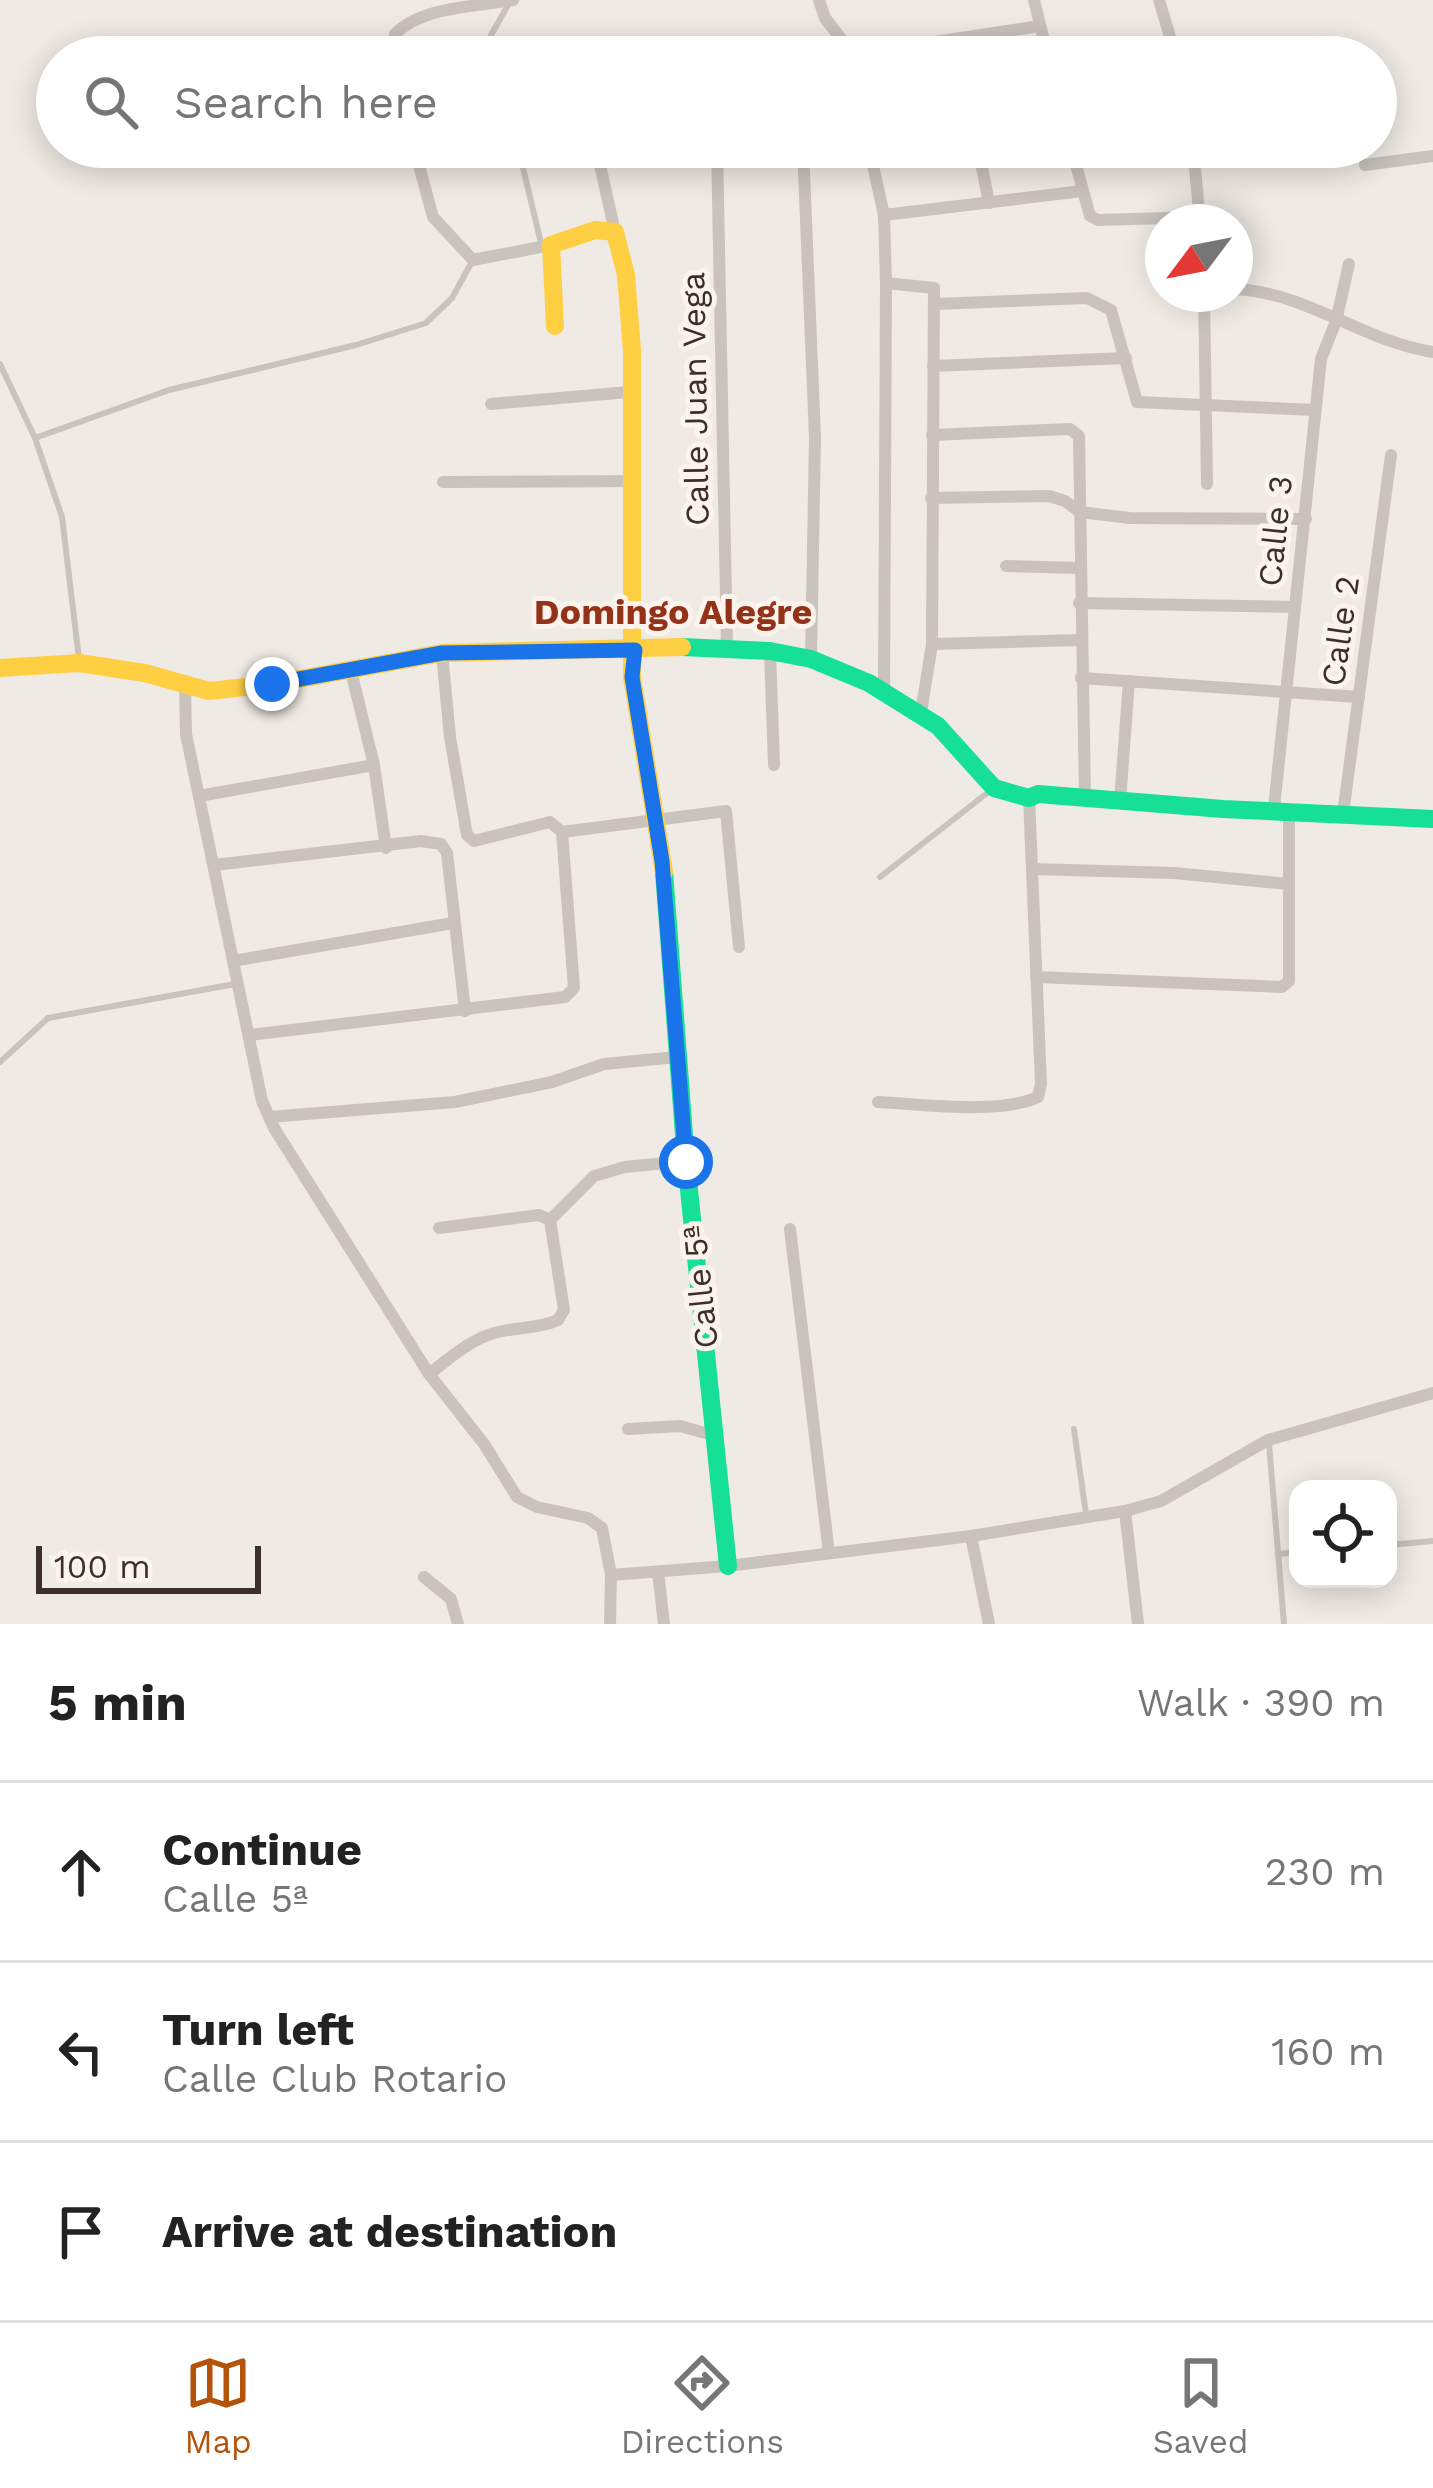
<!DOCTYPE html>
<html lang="en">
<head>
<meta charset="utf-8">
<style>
  body { margin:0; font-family:"Work Sans",sans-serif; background:#f6f6f6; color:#222 }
  .controls { position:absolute; right:36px; bottom:36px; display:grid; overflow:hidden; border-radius:24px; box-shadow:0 6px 30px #0003 }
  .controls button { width:108px; height:108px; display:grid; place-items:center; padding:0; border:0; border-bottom:3px solid #e0e0e0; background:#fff; color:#222; font:60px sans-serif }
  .compass { position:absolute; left:1145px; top:204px; width:108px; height:108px; border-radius:50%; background:#fff; box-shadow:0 6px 30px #0003; rotate:238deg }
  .scale { position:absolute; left:36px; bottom:30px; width:225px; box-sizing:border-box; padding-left:12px; border:6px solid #3c2e29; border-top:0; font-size:33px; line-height:42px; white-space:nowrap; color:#3c2e29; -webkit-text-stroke:9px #fcf4ec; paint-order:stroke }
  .stop { position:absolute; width:36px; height:36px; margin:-27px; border:9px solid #1a73e8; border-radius:50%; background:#fff }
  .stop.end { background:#1a73e8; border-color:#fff; box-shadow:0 3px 12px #0008 }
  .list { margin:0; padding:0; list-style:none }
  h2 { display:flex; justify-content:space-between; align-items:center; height:156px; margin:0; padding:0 48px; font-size:51px }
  h2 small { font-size:39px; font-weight:400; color:#767676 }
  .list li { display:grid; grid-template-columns:78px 1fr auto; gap:36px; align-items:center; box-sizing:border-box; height:180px; padding:0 48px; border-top:3px solid #e0e0e0 }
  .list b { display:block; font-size:45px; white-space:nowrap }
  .list p { margin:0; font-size:39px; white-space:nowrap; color:#767676 }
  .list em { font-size:39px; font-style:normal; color:#767676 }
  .icon { flex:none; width:66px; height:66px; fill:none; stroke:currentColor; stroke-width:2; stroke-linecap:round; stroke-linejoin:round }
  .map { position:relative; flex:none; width:1433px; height:1624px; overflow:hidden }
  .search { position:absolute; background:#fff; box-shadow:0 6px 30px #0003; left:36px; right:36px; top:36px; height:132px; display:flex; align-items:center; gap:30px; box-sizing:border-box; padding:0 42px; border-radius:66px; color:#767676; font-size:45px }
  .sheet { height:696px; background:#fff }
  nav { display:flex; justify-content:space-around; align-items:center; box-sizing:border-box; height:168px; border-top:3px solid #e0e0e0; background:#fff; font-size:33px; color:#767676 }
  nav a { display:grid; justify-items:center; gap:6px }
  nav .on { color:#b45309 }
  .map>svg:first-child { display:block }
</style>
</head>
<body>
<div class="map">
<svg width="1433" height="1624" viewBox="0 0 1433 1624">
  <rect width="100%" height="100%" fill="#f0eae4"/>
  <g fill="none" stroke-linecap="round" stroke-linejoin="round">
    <g stroke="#cac2bc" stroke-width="6">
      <path d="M497,57L491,35L511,0"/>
      <path d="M518,147L541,243"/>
      <path d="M0,364L35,438L62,517L79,659"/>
      <path d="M35,438L169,390L356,345L426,323L452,298L473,260"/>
      <path d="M880,877L991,790"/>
      <path d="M0,1062L48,1018L235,984"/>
      <path d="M1074,1429L1086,1514"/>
      <path d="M1269,1444L1284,1624"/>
      <path d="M1388,1545L1433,1541"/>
      <path d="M1278,1554L1298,1552"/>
    </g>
    <g stroke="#cac2bc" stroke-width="12">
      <path d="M819,0L825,18L855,57"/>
      <path d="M1034,0L1048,57"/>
      <path d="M1159,0L1176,57"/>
      <path d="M928,43L1040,26"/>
      <path d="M394,57L395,34C423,6 476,7 513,0"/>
      <path d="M1094,57L1173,44"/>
      <path d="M414,147L433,217L473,260L551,245"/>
      <path d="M596,147L615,232"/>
      <path d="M803,147L815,438L811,659"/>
      <path d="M869,147L884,215L886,283"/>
      <path d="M978,147L989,203"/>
      <path d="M1071,147L1090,216L1098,220L1200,217"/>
      <path d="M1193,147L1200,222"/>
      <path d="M717,148L727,648"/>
      <path d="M1074,156L1175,147"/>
      <path d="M1365,165L1433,156"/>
      <path d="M884,215L1083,191"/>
      <path d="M1235,289C1309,293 1359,340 1433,352"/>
      <path d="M1204,294L1207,484"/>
      <path d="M935,304L1087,298L1111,310L1137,402L1315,410"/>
      <path d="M933,366L1126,358"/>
      <path d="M491,404L629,392"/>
      <path d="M932,435L1070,429L1079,436L1085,800"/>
      <path d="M443,482L635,481"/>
      <path d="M931,498L1049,496L1065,501L1080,512L1130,518L1306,519"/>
      <path d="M1006,566L1078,568"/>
      <path d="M1079,603L1294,607"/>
      <path d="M932,644L1080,640"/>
      <path d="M770,651L774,765"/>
      <path d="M351,671L374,765L386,848"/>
      <path d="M1081,678L1359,697"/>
      <path d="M185,685L186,734L262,1101L274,1128L429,1374L484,1444L517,1497L537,1507L588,1518L602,1528L611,1575L610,1624"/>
      <path d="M884,691L886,283L934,288L932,644L921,713"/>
      <path d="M199,796L374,765"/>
      <path d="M1120,801L1129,681"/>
      <path d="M1274,808L1321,359L1336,321L1349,264"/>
      <path d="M1343,814L1391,455"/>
      <path d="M562,832L726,811L739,947"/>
      <path d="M214,865L421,841L441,844L447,853L465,1011"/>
      <path d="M1032,869L1174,873L1289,884"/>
      <path d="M233,961L453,923"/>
      <path d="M1036,977L1282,987L1289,981V810"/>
      <path d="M250,1035L565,997L574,988L562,832L550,822L474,841L467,835L450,737L442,653"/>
      <path d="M878,1102C922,1104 999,1115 1038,1097L1041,1084L1029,798"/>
      <path d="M269,1117L455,1102L552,1082L604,1064L677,1057"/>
      <path d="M550,1220L594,1176L625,1167L686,1161"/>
      <path d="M439,1228L539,1215L550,1220"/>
      <path d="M790,1229L829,1553"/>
      <path d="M429,1374C450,1358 472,1338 498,1332C519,1327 538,1329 558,1320L564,1310L550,1220"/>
      <path d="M628,1429L680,1426L716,1436"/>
      <path d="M1125,1511L1138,1624"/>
      <path d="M971,1536L989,1624"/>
      <path d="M658,1572L664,1624"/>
      <path d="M611,1575L728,1566L971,1536L1125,1511L1161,1501L1268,1440L1433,1393"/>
      <path d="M424,1577L451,1599L458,1624"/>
    </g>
    <g stroke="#16e098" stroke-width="18">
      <path d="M682,647L770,651L811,659L869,683L938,726L994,788L1029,798L1038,794L1223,809L1433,819"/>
      <path d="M664,872L686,1161L728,1566"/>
    </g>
    <g stroke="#ffcf43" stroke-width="18">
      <path d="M555,326L551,245L595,230L615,232L626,275L632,351V677L664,872"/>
      <path d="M0,668L79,663L145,673L209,691L272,684L442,653L682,647"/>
    </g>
  </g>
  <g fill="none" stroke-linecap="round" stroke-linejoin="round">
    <path stroke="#1a73e8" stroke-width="15" d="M272,684L442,653L635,650L632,677L662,861L686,1162"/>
  </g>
  <g text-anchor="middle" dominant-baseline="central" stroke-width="10" stroke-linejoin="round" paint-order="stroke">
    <g font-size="33" fill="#3c2e29" stroke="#fcf4ec">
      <text transform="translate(695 399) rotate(-91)">Calle Juan Vega</text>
      <text transform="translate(1275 531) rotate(-84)">Calle 3</text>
      <text transform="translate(1340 631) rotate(-82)">Calle 2</text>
      <text transform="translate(700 1287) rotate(-96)">Calle 5ª</text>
    </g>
    <g font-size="36" font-weight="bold" fill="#943219" stroke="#fcf4ec">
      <text x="673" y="612">Domingo Alegre</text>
    </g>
  </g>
</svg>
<div class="controls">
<button><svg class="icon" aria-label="locate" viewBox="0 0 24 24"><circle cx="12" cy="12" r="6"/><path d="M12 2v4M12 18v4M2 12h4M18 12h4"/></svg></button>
</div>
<svg class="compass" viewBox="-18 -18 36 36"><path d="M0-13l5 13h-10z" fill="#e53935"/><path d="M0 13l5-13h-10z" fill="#767676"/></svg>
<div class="scale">100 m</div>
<div class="stop" style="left:686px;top:1162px"></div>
<div class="stop end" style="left:272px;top:684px"></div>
<div class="search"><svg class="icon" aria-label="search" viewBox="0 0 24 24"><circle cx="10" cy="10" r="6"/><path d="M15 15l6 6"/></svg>Search here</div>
</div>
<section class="sheet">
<h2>5 min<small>Walk · 390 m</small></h2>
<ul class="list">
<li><svg class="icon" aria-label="ahead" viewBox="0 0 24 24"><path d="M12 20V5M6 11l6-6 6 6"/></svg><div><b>Continue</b><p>Calle 5ª</p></div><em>230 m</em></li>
<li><svg class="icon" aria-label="left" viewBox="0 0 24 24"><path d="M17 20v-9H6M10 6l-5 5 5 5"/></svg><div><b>Turn left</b><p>Calle Club Rotario</p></div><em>160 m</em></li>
<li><svg class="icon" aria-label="arrive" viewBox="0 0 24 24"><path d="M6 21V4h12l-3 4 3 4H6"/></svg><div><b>Arrive at destination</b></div></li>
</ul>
</section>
<nav>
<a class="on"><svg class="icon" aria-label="map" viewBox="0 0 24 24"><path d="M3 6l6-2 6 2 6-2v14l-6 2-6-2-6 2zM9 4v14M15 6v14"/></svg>Map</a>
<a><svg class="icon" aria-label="directions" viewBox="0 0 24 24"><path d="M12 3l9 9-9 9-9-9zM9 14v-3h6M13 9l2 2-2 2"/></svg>Directions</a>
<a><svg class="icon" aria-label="saved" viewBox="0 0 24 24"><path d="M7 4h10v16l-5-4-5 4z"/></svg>Saved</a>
</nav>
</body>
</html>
